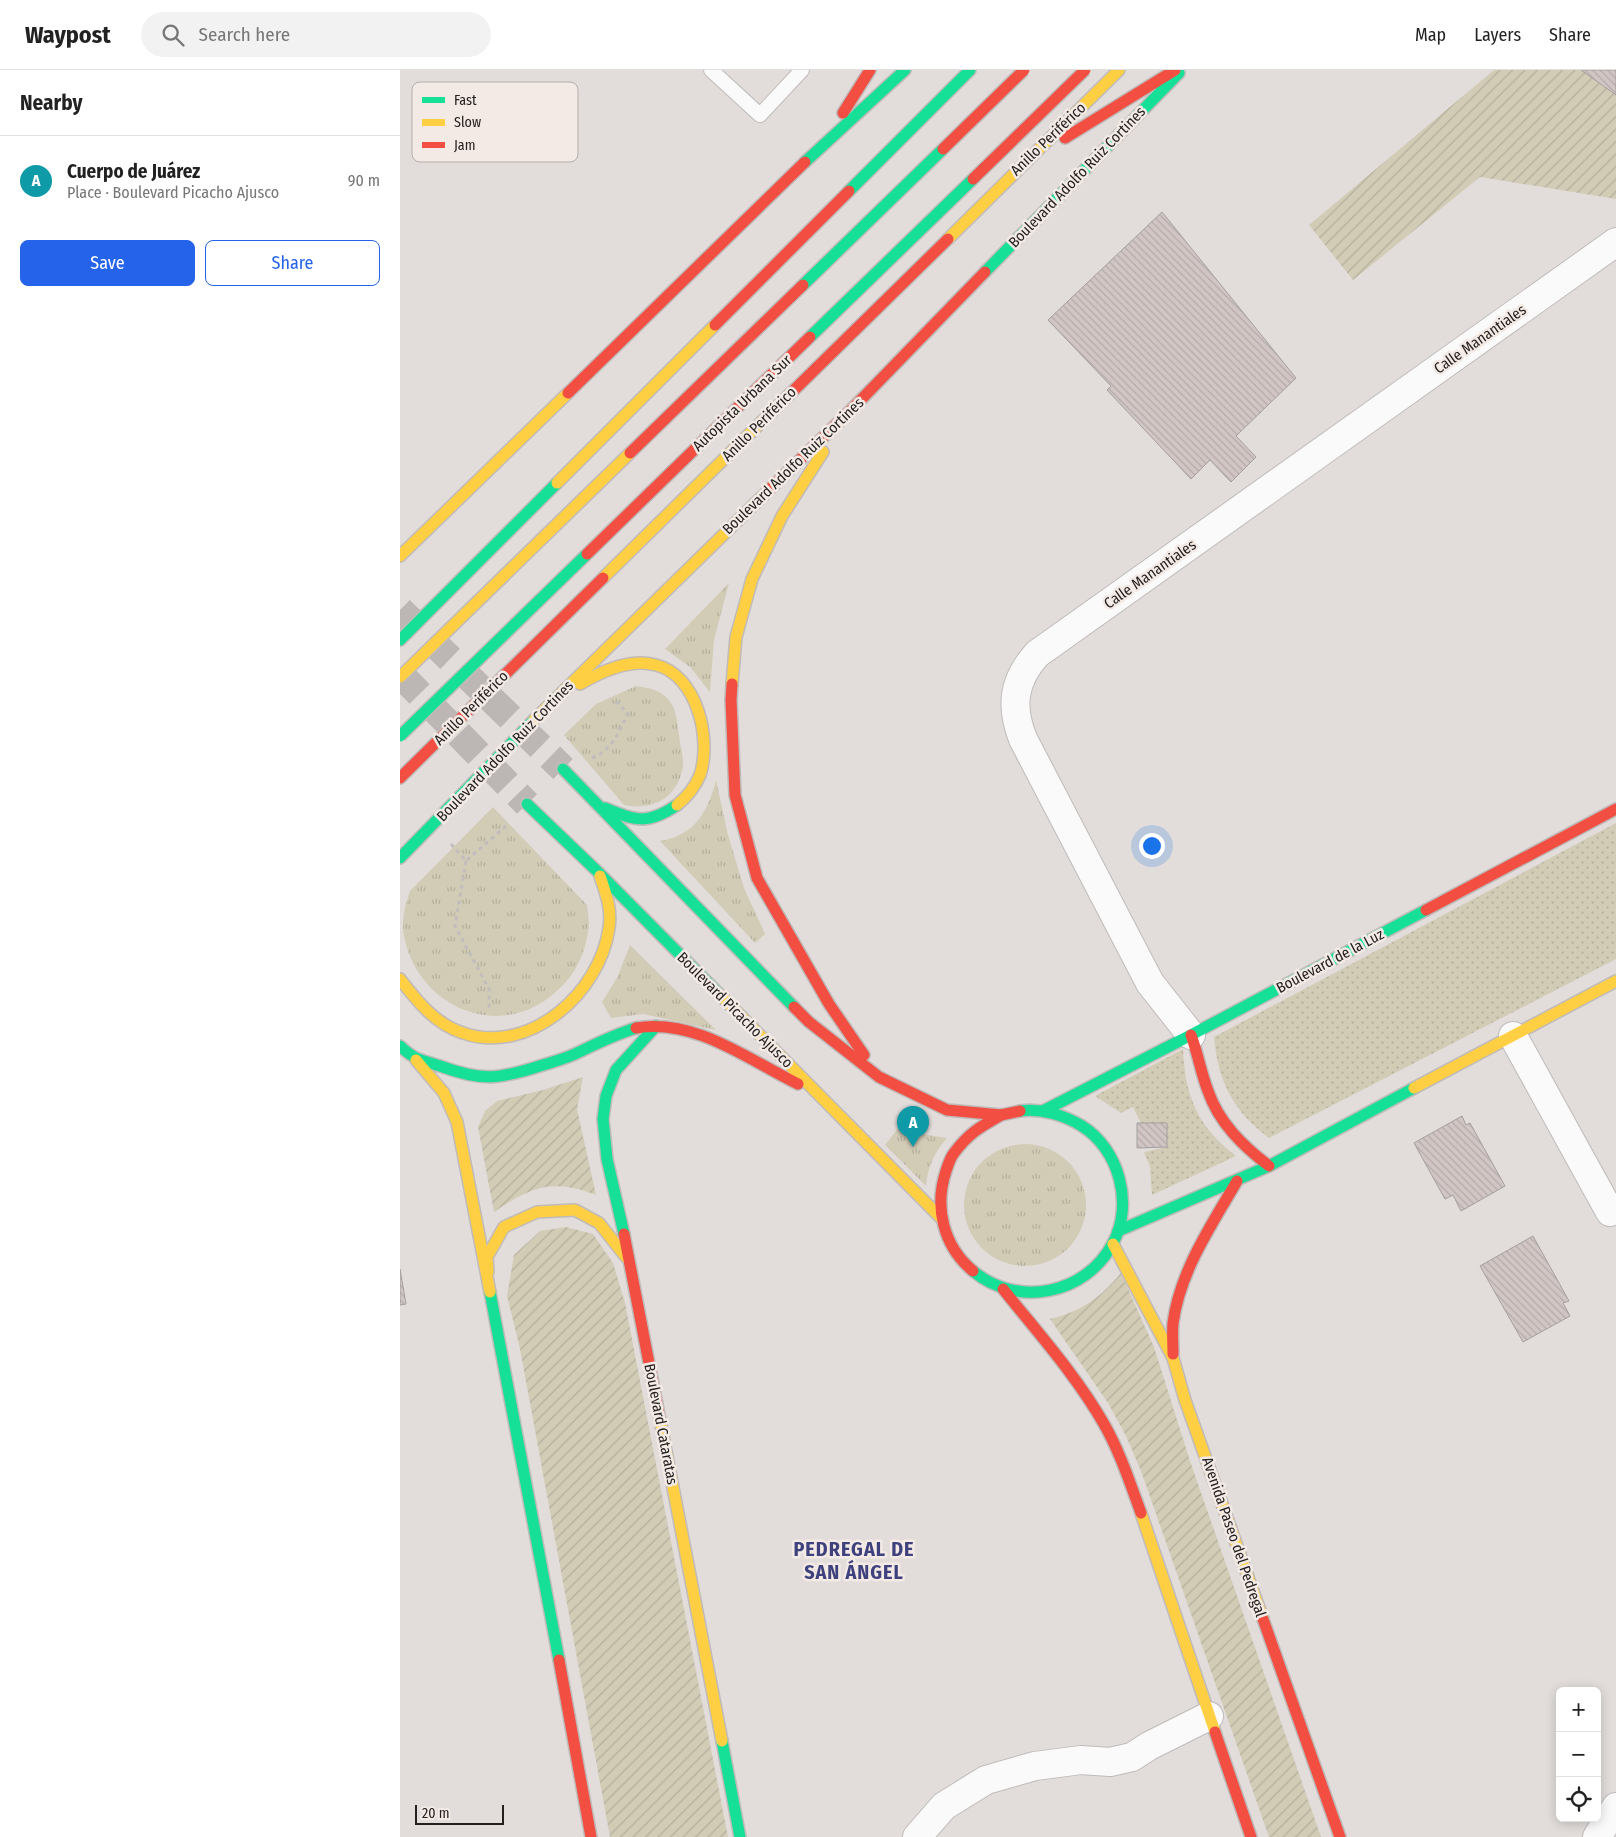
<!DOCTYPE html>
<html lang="en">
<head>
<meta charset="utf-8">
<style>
  body { margin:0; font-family:"Fira Sans Condensed",sans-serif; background:#f2f2f2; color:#222 }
  .controls { position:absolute; right:15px; bottom:15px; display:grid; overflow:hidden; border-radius:8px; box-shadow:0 2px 12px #0003 }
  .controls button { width:45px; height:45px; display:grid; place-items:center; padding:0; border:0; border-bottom:1px solid #e0e0e0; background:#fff; color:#222; font:25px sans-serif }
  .scale { position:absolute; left:15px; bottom:12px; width:89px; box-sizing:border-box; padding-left:5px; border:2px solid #23201f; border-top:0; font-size:14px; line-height:18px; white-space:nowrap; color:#23201f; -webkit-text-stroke:4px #f3eae5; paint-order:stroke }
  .you { position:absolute; left:751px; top:775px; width:18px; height:18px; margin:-12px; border:4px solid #fff; border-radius:50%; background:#1a73e8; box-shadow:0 0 0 8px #1a73e833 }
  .badge { display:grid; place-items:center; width:32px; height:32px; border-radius:50%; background:#2563eb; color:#fff; font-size:16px; font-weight:700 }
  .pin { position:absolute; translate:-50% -41px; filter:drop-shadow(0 1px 2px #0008) }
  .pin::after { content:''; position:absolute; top:26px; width:18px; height:15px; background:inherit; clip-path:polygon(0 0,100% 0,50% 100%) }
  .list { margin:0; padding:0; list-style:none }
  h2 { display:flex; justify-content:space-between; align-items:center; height:65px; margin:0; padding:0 20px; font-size:21px }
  h2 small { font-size:16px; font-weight:400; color:#767676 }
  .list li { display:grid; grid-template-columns:32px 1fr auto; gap:15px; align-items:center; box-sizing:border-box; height:90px; padding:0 20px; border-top:1px solid #e0e0e0 }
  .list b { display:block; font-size:19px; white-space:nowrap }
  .list p { margin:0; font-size:16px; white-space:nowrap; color:#767676 }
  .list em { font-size:16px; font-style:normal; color:#767676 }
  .actions { display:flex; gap:10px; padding:15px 20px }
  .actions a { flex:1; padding:11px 0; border:1px solid #2563eb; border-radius:8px; text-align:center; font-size:18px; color:#2563eb }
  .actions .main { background:#2563eb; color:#fff }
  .icon { flex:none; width:28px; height:28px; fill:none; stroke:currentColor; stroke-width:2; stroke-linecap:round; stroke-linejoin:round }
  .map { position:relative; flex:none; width:1216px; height:1767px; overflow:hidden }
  header { display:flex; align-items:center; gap:30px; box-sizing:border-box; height:70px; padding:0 25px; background:#fff; border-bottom:1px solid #e0e0e0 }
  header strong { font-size:24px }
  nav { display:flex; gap:28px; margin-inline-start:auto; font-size:18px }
  .search { width:350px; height:45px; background:#f2f2f2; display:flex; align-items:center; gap:12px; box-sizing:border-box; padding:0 18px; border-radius:28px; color:#767676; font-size:19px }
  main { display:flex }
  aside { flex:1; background:#fff }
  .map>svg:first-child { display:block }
</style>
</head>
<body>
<header>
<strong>Waypost</strong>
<div class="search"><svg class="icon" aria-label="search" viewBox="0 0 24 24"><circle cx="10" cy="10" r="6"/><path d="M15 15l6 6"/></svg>Search here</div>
<nav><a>Map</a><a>Layers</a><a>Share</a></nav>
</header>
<main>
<aside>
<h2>Nearby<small></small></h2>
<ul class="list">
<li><span class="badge" style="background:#0f9aa8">A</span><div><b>Cuerpo de Juárez</b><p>Place · Boulevard Picacho Ajusco</p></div><em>90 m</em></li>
</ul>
<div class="actions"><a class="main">Save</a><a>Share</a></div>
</aside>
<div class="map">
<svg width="1216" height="1767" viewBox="0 0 1216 1767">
  <defs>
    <pattern id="grass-tufts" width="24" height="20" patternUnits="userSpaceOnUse" patternTransform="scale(1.25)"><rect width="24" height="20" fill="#d2ccb6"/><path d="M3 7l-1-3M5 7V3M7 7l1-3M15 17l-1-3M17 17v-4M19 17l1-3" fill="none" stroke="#b4af9c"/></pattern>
    <pattern id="park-dots" width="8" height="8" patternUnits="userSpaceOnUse" patternTransform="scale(1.25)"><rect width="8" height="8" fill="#d2ccb6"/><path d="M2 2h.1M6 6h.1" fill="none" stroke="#b4af9c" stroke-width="1.8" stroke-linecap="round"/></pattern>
    <pattern id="garden-furrows" width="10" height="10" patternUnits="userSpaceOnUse" patternTransform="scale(1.25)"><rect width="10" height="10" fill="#d2ccb6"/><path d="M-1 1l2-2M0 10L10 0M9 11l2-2" fill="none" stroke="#b4af9c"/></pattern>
    <pattern id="building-back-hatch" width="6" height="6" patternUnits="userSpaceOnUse" patternTransform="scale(1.25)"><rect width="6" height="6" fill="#d2c6c5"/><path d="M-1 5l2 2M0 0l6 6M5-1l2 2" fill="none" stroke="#b4aaa9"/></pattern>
  </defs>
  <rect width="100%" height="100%" fill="#e2dddb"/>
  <g fill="url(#grass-tufts)">
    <path d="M329,513L314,570L310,622L290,597L265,579Z"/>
    <path d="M236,616C248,618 259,619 268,629C277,639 277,652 279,665C280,675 284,687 283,696C278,728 253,741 224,735L164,665L196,634Z"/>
    <path d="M316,710L328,765L344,818L365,864L355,873L260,771C295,765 308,742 316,710Z"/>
    <path d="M93,737L187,835C188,844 190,853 188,862C185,883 176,903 160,918C105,974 18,940 4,866C1,851 5,835 10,821Z"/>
    <path d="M230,875L316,960L243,944L211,948L202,932L217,908Z"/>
    <path d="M500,1056L522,1064L547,1068C534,1083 528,1096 526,1116L485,1075Z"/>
    <circle cx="625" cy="1135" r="61"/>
  </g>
  <g fill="url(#park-dots)">
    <path d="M1216,753V889L869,1068C833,1041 818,1012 814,967Z"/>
    <path d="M783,979C785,1027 798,1057 836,1086L752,1125L750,1097L744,1082L767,1077V1053H741L733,1037L721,1043L695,1026Z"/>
  </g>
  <g fill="url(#garden-furrows)">
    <path d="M1094,0H1216V129L1080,107L953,210L909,155Z"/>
    <path d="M183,1007L177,1039L196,1125C152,1108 131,1117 94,1142L78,1057L85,1041L97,1031L143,1020Z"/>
    <path d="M166,1157L193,1164L213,1193L225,1233L328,1767H210L120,1279L107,1226L114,1185L140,1161Z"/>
    <path d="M721,1203L754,1277L790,1391L921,1767H869L741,1401L726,1366L708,1333L650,1249C682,1241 700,1228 721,1203Z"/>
  </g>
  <g fill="url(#building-back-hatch)" stroke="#a39f9e">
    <path d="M1181,0H1216V25Z"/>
    <path d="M762,142L896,308L836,366L856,387L831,412L810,390L791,409L707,320L711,316L648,250Z"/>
    <path d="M1062,1046L1066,1055L1070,1053L1105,1116L1061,1141L1053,1125L1045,1129L1014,1073Z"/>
    <path d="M737,1053H767V1077L737,1078Z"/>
    <path d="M1133,1166L1169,1231L1163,1233L1170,1246L1123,1272L1080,1196Z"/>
    <path d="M0,1199L6,1234L0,1235Z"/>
  </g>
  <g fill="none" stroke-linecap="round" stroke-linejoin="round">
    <g stroke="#bcb7b5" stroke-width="28" stroke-dasharray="28 14" stroke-linecap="butt">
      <path d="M0,540L163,699"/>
      <path d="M0,604L127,734"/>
    </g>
    <defs>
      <path id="lane" d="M311,0L360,45L402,0"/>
      <g id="street">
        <path d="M791,965L750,913L623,669C610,636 613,611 637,584L1216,172"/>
        <path d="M1113,966L1210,1142"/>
        <path d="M517,1767L544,1736L586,1710L635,1696L681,1690L710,1692L732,1687L749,1676L809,1646"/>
        <path d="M1197,1767L1216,1737"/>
      </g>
      <g id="fast">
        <path d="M405,92L505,0"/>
        <path d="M449,121L570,0"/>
        <path d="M585,202L779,3"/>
        <path d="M0,570L157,413"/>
        <path d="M163,699L394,937"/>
        <path d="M127,734L198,802L319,924"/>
        <path d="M205,738C235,751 248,755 277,735"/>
        <path d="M0,788L134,650"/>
        <path d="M0,976C14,990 22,990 40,996C83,1012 100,1009 143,995C155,991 168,988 179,982C198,973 216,964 236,958"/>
        <path d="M643,1041L791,965L1026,840"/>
        <path d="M718,1161L869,1096L1014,1018"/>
        <path d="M224,1164L207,1089L203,1049L206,1026L216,1000L256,956"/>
        <path d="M573,1201C617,1238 686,1225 713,1173C734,1134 719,1079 682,1056C664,1045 641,1038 620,1041"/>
        <path d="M90,1222L159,1590"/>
        <path d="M322,1671L340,1767"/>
      </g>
      <g id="slow">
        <path d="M548,169L719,0"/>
        <path d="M157,413L315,255"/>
        <path d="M0,486L168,323"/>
        <path d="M203,508L391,323"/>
        <path d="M180,614C202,601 230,588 256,595C297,605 312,669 300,705C295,717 287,727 277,735"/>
        <path d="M332,614L336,567L352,509L382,446L423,382"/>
        <path d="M134,650L369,420"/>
        <path d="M0,909C17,931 35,954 63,963C129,986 200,923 209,858C212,839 206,824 200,806"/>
        <path d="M319,924L541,1148"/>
        <path d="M16,990L44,1023L57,1052L90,1222"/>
        <path d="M1014,1018L1216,911"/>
        <path d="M713,1174L773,1288L785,1330L863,1549"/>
        <path d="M88,1202L87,1187L104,1157L137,1142L175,1140L199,1153L226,1187"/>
        <path d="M260,1350L322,1671"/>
        <path d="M741,1443L815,1662"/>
      </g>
      <g id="jam">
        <path d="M443,43L470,0"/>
        <path d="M665,68L775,0"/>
        <path d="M315,255L449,121"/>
        <path d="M168,323L405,92"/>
        <path d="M391,323L548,169"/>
        <path d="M369,420L451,340L585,202"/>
        <path d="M332,614L331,630L335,725L357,808L429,934L464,985"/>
        <path d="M0,708L203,508"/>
        <path d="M1026,840L1216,739"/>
        <path d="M394,937L409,952L479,1007L547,1040L601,1045L620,1041"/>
        <path d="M236,958C295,948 347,989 398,1014"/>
        <path d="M791,965C798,984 801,1003 808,1021C819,1053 843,1076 869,1096"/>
        <path d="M224,1164L260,1350"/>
        <path d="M573,1201C543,1176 534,1137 546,1101C548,1095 550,1088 554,1083C569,1063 580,1057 601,1045"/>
        <path d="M603,1219C638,1263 676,1305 704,1354C720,1382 730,1413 741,1443"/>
        <path d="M773,1284C773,1274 772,1263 773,1253C780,1201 811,1156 837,1111"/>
        <path d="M863,1549L940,1767"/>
        <path d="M159,1590L191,1767"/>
        <path d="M815,1662L851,1767"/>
      </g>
    </defs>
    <use href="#lane" stroke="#bfbbba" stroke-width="16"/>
    <use href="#street" stroke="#bfbbba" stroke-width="30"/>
    <use href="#fast" stroke="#bfbbba" stroke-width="14"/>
    <use href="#slow" stroke="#bfbbba" stroke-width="14"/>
    <use href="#jam" stroke="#bfbbba" stroke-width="14"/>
    <g stroke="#c0bdbc" stroke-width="3" stroke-dasharray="4 4" stroke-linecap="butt">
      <path d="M192,688C212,680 219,662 228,643L213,629"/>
      <path d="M51,774L66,791L107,755"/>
      <path d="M66,791L55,856L89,919V940"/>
    </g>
    <use href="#lane" stroke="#fbfafa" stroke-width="14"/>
    <use href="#street" stroke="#fbfafa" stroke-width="28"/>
    <use href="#fast" stroke="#16e098" stroke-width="11"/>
    <use href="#slow" stroke="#ffcf43" stroke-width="11"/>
    <use href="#jam" stroke="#f24e42" stroke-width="11"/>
    <defs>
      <g id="fast-bridge">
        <path d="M403,215L543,79"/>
        <path d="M410,267L573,109"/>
        <path d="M0,666L187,484"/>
      </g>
      <path id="slow-bridge" d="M0,607L230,383"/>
      <g id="jam-bridge">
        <path d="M543,79L624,0"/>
        <path d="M573,109L685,0"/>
        <path d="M230,383L403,215"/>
        <path d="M187,484L410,267"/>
      </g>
    </defs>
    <use href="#fast-bridge" stroke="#bfbbba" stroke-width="14" stroke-linecap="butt"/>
    <use href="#slow-bridge" stroke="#bfbbba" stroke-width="14" stroke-linecap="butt"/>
    <use href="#jam-bridge" stroke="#bfbbba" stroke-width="14" stroke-linecap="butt"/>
    <use href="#fast-bridge" stroke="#16e098" stroke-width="11"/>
    <use href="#slow-bridge" stroke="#ffcf43" stroke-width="11"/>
    <use href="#jam-bridge" stroke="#f24e42" stroke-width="11"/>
  </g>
  <g text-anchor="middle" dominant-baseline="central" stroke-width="5" stroke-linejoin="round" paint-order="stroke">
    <g font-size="15" fill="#23201f" stroke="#f3eae5">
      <text transform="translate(648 69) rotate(-44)">Anillo Periférico</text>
      <text transform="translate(677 107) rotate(-46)">Boulevard Adolfo Ruiz Cortines</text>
      <text transform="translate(1080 269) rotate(-35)">Calle Manantiales</text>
      <text transform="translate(342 333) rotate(-44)">Autopista Urbana Sur</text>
      <text transform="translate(359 354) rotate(-45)">Anillo Periférico</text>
      <text transform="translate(393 396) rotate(-44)">Boulevard Adolfo Ruiz Cortines</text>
      <text transform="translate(750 504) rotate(-35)">Calle Manantiales</text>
      <text transform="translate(71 638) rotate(-45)">Anillo Periférico</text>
      <text transform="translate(105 681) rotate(-46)">Boulevard Adolfo Ruiz Cortines</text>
      <text transform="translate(930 891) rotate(-28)">Boulevard de la Luz</text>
      <text transform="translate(335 940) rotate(45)">Boulevard Picacho Ajusco</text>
      <text transform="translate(261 1354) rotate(79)">Boulevard Cataratas</text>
      <text transform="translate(834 1467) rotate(71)">Avenida Paseo del Pedregal</text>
    </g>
    <g font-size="20" font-weight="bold" letter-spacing="1" fill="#3e417d" stroke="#f3eae5">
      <text x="454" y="1479">PEDREGAL DE<tspan x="454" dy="23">SAN ÁNGEL</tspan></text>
    </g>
  </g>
  <rect x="12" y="12" width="166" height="80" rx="8" fill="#f3eae5" stroke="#b5adaa" stroke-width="1"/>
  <rect x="22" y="27" width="23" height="6" fill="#16e098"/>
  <rect x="22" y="49" width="23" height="7" fill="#ffcf43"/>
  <rect x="22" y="72" width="23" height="6" fill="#f24e42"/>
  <g font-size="14" fill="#23201f">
    <text x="54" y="35">Fast</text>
    <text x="54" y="57">Slow</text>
    <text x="54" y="80">Jam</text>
  </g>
</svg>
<div class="controls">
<button>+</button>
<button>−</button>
<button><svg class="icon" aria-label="locate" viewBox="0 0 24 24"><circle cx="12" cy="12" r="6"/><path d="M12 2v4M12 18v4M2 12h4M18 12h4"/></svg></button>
</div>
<div class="scale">20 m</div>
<div class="you"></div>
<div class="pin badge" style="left:513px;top:1077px;background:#0f9aa8">A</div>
</div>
</main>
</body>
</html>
